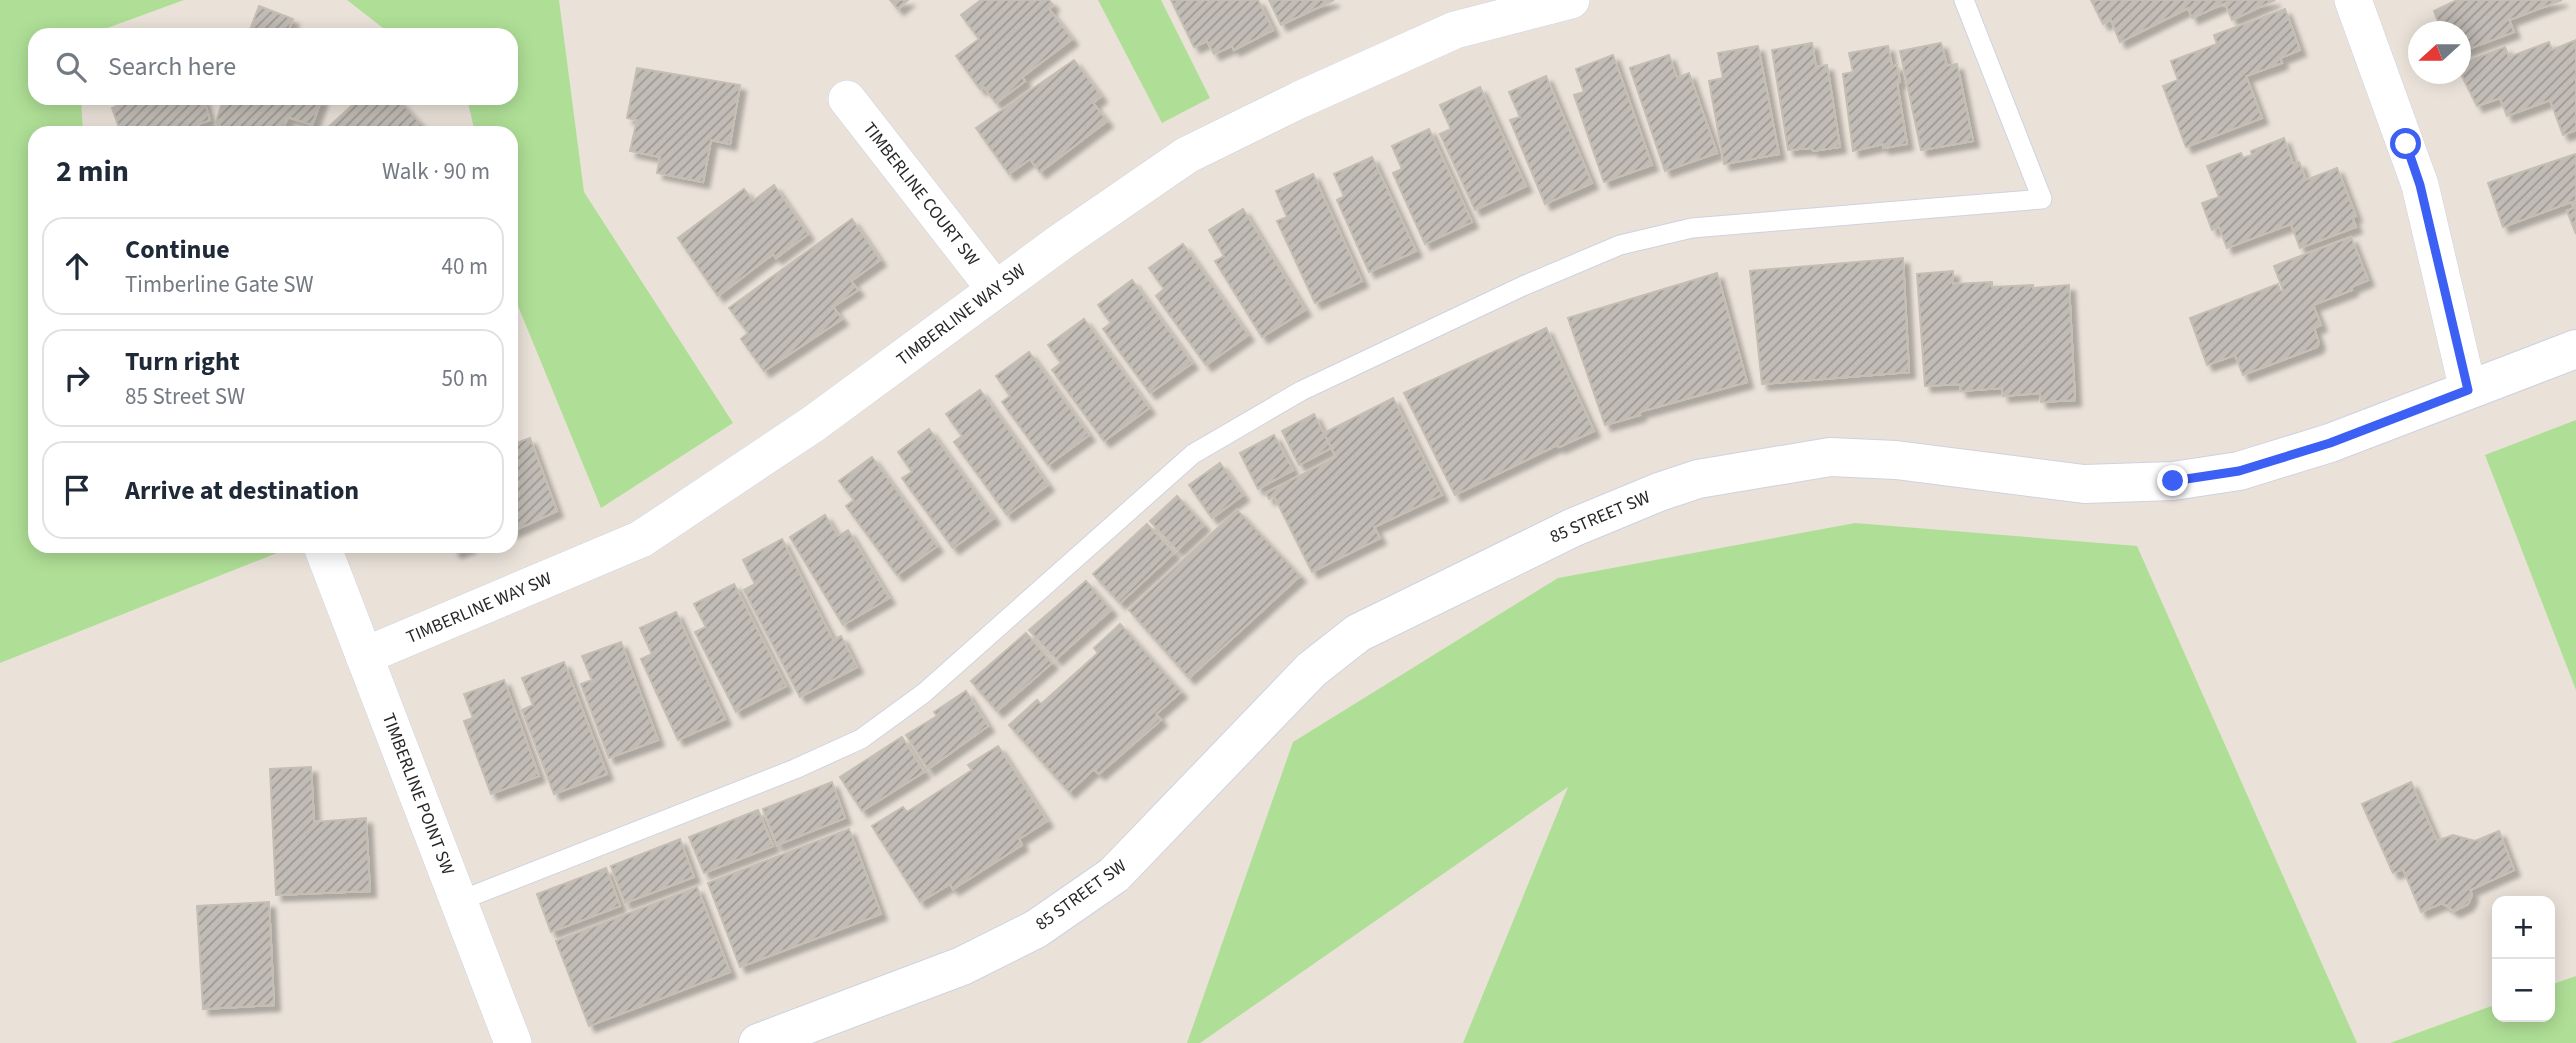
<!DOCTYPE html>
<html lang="en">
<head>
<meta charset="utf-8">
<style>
  body { margin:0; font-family:"Source Sans 3",sans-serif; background:#f2f2f3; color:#1f2937 }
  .controls { position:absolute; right:21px; bottom:21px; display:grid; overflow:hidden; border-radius:14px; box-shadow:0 4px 18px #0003 }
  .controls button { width:63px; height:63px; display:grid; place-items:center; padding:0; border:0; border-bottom:2px solid #e0e1e3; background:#fff; color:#1f2937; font:35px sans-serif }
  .compass { position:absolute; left:2408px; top:21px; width:63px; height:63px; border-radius:50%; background:#fff; box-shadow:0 4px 18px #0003; rotate:249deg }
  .stop { position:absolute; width:21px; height:21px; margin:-16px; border:5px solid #3c5ff4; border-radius:50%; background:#fff }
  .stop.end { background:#3c5ff4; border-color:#fff; box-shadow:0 2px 7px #0008 }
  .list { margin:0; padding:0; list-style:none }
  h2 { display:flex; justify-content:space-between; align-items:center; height:91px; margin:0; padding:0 28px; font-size:30px }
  h2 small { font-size:23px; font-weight:400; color:#747a83 }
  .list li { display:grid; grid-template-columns:46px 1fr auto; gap:21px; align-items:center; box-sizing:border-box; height:98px; margin:0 14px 14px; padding:0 14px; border:2px solid #e0e1e3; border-radius:21px }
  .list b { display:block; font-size:26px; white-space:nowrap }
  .list p { margin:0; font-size:23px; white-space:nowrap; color:#747a83 }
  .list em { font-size:23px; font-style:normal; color:#747a83 }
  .icon { flex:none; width:38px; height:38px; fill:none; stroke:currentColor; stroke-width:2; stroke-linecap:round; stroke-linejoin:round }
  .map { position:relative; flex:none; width:2576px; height:1043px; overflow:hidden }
  .search { position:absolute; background:#fff; box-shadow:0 4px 18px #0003; left:28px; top:28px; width:490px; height:77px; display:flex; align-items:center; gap:18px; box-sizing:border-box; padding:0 24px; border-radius:21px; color:#747a83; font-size:26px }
  .panel { position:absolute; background:#fff; box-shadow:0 4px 18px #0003; left:28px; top:126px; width:490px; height:427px; border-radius:21px }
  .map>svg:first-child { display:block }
</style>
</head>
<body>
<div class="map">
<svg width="2576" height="1043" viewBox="0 0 2576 1043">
  <defs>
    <pattern id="building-hatch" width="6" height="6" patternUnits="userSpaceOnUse" patternTransform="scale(1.75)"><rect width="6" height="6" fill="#c2bcb6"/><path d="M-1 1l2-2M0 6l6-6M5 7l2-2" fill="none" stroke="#9e9994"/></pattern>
    <filter id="shadow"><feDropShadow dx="6" dy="6" stdDeviation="2" flood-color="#0004"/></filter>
  </defs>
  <rect width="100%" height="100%" fill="#eae2d9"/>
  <g fill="#afdf96">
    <path d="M0,0H184L88,35H35V98H81L83,133H35V546H273L277,553L0,663Z"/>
    <path d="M347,0H559L584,192L733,423L601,508L511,289V133H475L467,98H511V35H392Z"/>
    <path d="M1098,0H1161L1210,98L1162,123Z"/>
    <path d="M2576,420V690L2485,455Z"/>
    <path d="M1855,523L2137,546L2357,1043H1463L1568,787L1200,1043H1187L1293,742L1558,578Z"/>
    <path d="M2576,976V1043H2390L2497,1004V1017H2550V985Z"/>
  </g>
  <g fill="url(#building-hatch)" stroke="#c5beb3" stroke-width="2" filter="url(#shadow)">
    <path d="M890,0H908L898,9Z"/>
    <path d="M981,0H1049L1053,5L1049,9L1072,39L1022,77L1025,81L996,103L984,87L980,89L956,56L979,39L961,15Z"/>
    <path d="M1171,0H1258L1273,30L1234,50L1232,46L1214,54L1207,41L1194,47Z"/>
    <path d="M1269,0H1334L1281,25Z"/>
    <path d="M2091,0H2275L2232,20L2225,3L2192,18L2188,8L2120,42L2111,20L2103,24Z"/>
    <path d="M2562,0L2509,20L2514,32L2460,52V32H2442L2434,11L2457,0Z"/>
    <path d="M259,6L293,19L289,29L306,35H248Z"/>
    <path d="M2285,9L2300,50L2280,58L2282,63L2246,76L2262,118L2186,147L2163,86L2178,80L2171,61L2217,44L2214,35Z"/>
    <path d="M2576,40V130L2563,135L2550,100L2507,116L2500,98L2477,106L2460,72V64L2505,47L2509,57L2549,42L2552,50Z"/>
    <path d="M1812,43L1816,67L1827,65L1840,147L1813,151L1812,148L1788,150L1772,50Z"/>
    <path d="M1941,43L1947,66L1957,64L1973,141L1921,150L1900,51Z"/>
    <path d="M1758,46L1779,154L1724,164L1709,81L1723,78L1718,53Z"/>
    <path d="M1888,46L1892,67L1897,65L1900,82L1897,83L1907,144L1883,148V144L1853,151L1843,74L1853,72L1849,53Z"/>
    <path d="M1613,55L1652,165L1604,182L1574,95L1584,92L1576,69Z"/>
    <path d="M1669,55L1677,78L1689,73L1717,153L1665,171L1630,68Z"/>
    <path d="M1074,60L1101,96L1093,103L1107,121L1040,172L1030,159L1009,174L976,128Z"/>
    <path d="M637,68L740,85L730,144L711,140L703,182L657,173L660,157L630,151L637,120L627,118Z"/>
    <path d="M1546,76L1592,183L1545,204L1510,120L1520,117L1509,92Z"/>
    <path d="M1480,87L1526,186L1475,210L1440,134L1451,129L1440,105Z"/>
    <path d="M119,98H203L210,120L197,125L199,131L193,133H121L112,108L121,104Z"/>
    <path d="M224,98H322L312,125L288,117L281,133H239L215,124Z"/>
    <path d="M360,98H397L428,132L322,133Z"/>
    <path d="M1429,129L1472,222L1425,244L1393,173L1402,169L1392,146Z"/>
    <path d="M2284,138L2293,164L2299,162L2306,180L2337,168L2356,216L2352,217L2356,227L2300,248L2291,224L2227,248L2219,227L2212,230L2202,203L2219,197L2207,166L2241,153L2243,158L2252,155L2251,151Z"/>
    <path d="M2576,154V234L2567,211L2574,208L2571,202L2503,227L2488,183Z"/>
    <path d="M1372,157L1416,251L1369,272L1337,200L1344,196L1334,174Z"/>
    <path d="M1313,174L1362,281L1315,303L1277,221L1287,217L1276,191Z"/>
    <path d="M774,185L808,234L776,258L773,254L718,296L678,238L744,189L753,201Z"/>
    <path d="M1243,209L1305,310L1262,337L1215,261L1224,256L1209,230Z"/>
    <path d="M852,219L880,260L851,281L858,290L833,307L842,319L764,371L741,339L748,333L729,308Z"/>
    <path d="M2351,237L2368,280L2351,287L2352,290L2313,305L2321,325L2314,328L2319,343L2317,347L2243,375L2235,355L2207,365L2190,318L2278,284L2280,291L2283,290L2274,266Z"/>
    <path d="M1183,244L1248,335L1206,365L1156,296L1164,289L1149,268Z"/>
    <path d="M1903,258L1909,372L1762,384L1750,271Z"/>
    <path d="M1953,271V284L1992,282V287L2033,285V288L2069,285L2075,400L2041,402L2040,393L2003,396L2002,388L1961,391L1960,384L1925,386L1917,274Z"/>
    <path d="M1717,273L1747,382L1639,412L1640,415L1605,425L1568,318Z"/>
    <path d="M1132,280L1192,363L1150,393L1103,329L1111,323L1098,305Z"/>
    <path d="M1084,319L1149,408L1104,441L1052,370L1061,363L1048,345Z"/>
    <path d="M1546,328L1594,431L1559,447L1557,445L1455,495L1404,393Z"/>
    <path d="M1029,352L1089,435L1048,465L1002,402L1010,396L996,376Z"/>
    <path d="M980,390L1048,485L1007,515L954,442L962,436L946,414Z"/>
    <path d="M1393,398L1442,495L1374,527L1380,538L1312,572L1274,496L1269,499L1266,493L1336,457L1324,433Z"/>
    <path d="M1314,414L1331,448L1299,465L1282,431Z"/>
    <path d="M929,429L994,518L953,548L902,478L912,472L898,452Z"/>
    <path d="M1274,435L1293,470L1258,489L1240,453Z"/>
    <path d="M530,438L557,511L511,532V445Z"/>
    <path d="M872,457L937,546L897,575L846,506L854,500L839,481Z"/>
    <path d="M1220,463L1243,495L1212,518L1189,485Z"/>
    <path d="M1177,496L1204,525L1177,550L1150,521Z"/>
    <path d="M1237,510L1300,576L1189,678L1129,610Z"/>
    <path d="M825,515L838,536L848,530L889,598L843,625L790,537Z"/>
    <path d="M1147,524L1174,553L1120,603L1093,574Z"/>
    <path d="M782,539L833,640L841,636L857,667L800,697L744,590L755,584L743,560Z"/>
    <path d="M452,546H471L455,552Z"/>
    <path d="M1086,581L1111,610L1056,659L1029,630Z"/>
    <path d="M734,584L786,686L736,712L695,632L706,627L694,604Z"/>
    <path d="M676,612L725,719L678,740L641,659L652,654L640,628Z"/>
    <path d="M1120,624L1181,692L1156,714L1161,720L1099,774L1094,769L1069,792L1009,725L1037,700L1041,704L1098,653L1094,648Z"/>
    <path d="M1026,633L1052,663L997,711L971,681Z"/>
    <path d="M621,642L658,740L609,758L581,684L592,680L582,656Z"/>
    <path d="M564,662L607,774L554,794L522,710L533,705L522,678Z"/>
    <path d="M504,680L539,776L491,794L464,721L473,718L464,694Z"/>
    <path d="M966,691L988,726L928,769L906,735L937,716L934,712Z"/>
    <path d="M902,737L924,772L862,811L840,777Z"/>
    <path d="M998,746L1047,821L1019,839L1022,845L953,889L950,884L920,902L872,826L903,807L907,812L972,770L968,765Z"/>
    <path d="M311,767L314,822L366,818L370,891L276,895L270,769Z"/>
    <path d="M832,782L845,818L777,845L763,809Z"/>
    <path d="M2411,782L2437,841L2453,835L2475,841L2499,831L2514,870L2470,890L2472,895L2468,904L2454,911L2442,903L2421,912L2403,869L2393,873L2362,804Z"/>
    <path d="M758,810L773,846L704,873L689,837Z"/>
    <path d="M849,829L881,914L740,967L708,883Z"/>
    <path d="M680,839L694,877L625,903L611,866Z"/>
    <path d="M606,868L620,906L551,932L537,894Z"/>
    <path d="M697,887L730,972L589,1026L556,941Z"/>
    <path d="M269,902L274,1005L203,1009L197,906Z"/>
  </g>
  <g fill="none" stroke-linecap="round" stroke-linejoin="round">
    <defs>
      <path id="service" d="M459,901L795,769L861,739L924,693L1193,454L1301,391L1523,286L1620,245L1692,228L2042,199L1964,0"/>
      <g id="minor">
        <path d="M2353,0L2420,185L2468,390"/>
        <path d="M847,99L995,289"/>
        <path d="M322,546L513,1043"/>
        <path d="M364,656L641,539L813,424L1062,241L1187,155L1299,100L1455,30L1571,0"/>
      </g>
      <path id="tertiary" d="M758,1043L962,966L1036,929L1114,875L1311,670L1358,633L1572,528L1659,492L1698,479L1830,457L1896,460L2084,484L2173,481L2239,471L2330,443L2576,349"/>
    </defs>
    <use href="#service" stroke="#ced2e0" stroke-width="21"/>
    <use href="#minor" stroke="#ced2e0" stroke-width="38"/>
    <use href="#tertiary" stroke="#ced2e0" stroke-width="40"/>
    <use href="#service" stroke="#fff" stroke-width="19"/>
    <use href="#minor" stroke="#fff" stroke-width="37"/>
    <use href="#tertiary" stroke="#fff" stroke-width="38"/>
  </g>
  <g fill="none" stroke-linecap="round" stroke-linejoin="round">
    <path stroke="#3c5ff4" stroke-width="9" d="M2173,481L2239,471L2330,443L2468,390L2420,185L2406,144"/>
  </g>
  <g text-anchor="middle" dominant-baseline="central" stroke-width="5" stroke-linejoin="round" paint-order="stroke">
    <g font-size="18" fill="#272727" stroke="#fff">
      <text transform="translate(921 194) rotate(52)">TIMBERLINE COURT SW</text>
      <text transform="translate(961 315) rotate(-37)">TIMBERLINE WAY SW</text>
      <text transform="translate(1600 517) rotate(-23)">85 STREET SW</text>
      <text transform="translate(479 608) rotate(-23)">TIMBERLINE WAY SW</text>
      <text transform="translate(418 794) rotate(69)">TIMBERLINE POINT SW</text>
      <text transform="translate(1081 895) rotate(-36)">85 STREET SW</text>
    </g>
  </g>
</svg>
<div class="controls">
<button>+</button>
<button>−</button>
</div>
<svg class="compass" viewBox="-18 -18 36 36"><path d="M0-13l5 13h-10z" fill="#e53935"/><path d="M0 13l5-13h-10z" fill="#747a83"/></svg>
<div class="stop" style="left:2406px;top:144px"></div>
<div class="stop end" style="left:2173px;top:481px"></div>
<div class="search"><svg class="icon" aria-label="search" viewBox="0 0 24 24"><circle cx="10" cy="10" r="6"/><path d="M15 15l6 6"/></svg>Search here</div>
<section class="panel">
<h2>2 min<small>Walk · 90 m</small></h2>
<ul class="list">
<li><svg class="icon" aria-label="ahead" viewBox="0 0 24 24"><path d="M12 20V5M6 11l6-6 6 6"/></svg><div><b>Continue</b><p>Timberline Gate SW</p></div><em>40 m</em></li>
<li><svg class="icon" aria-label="right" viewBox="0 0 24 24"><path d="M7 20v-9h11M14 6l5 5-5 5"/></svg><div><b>Turn right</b><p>85 Street SW</p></div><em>50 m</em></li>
<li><svg class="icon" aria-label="arrive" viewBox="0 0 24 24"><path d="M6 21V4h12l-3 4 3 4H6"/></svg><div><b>Arrive at destination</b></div></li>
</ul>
</section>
</div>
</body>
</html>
